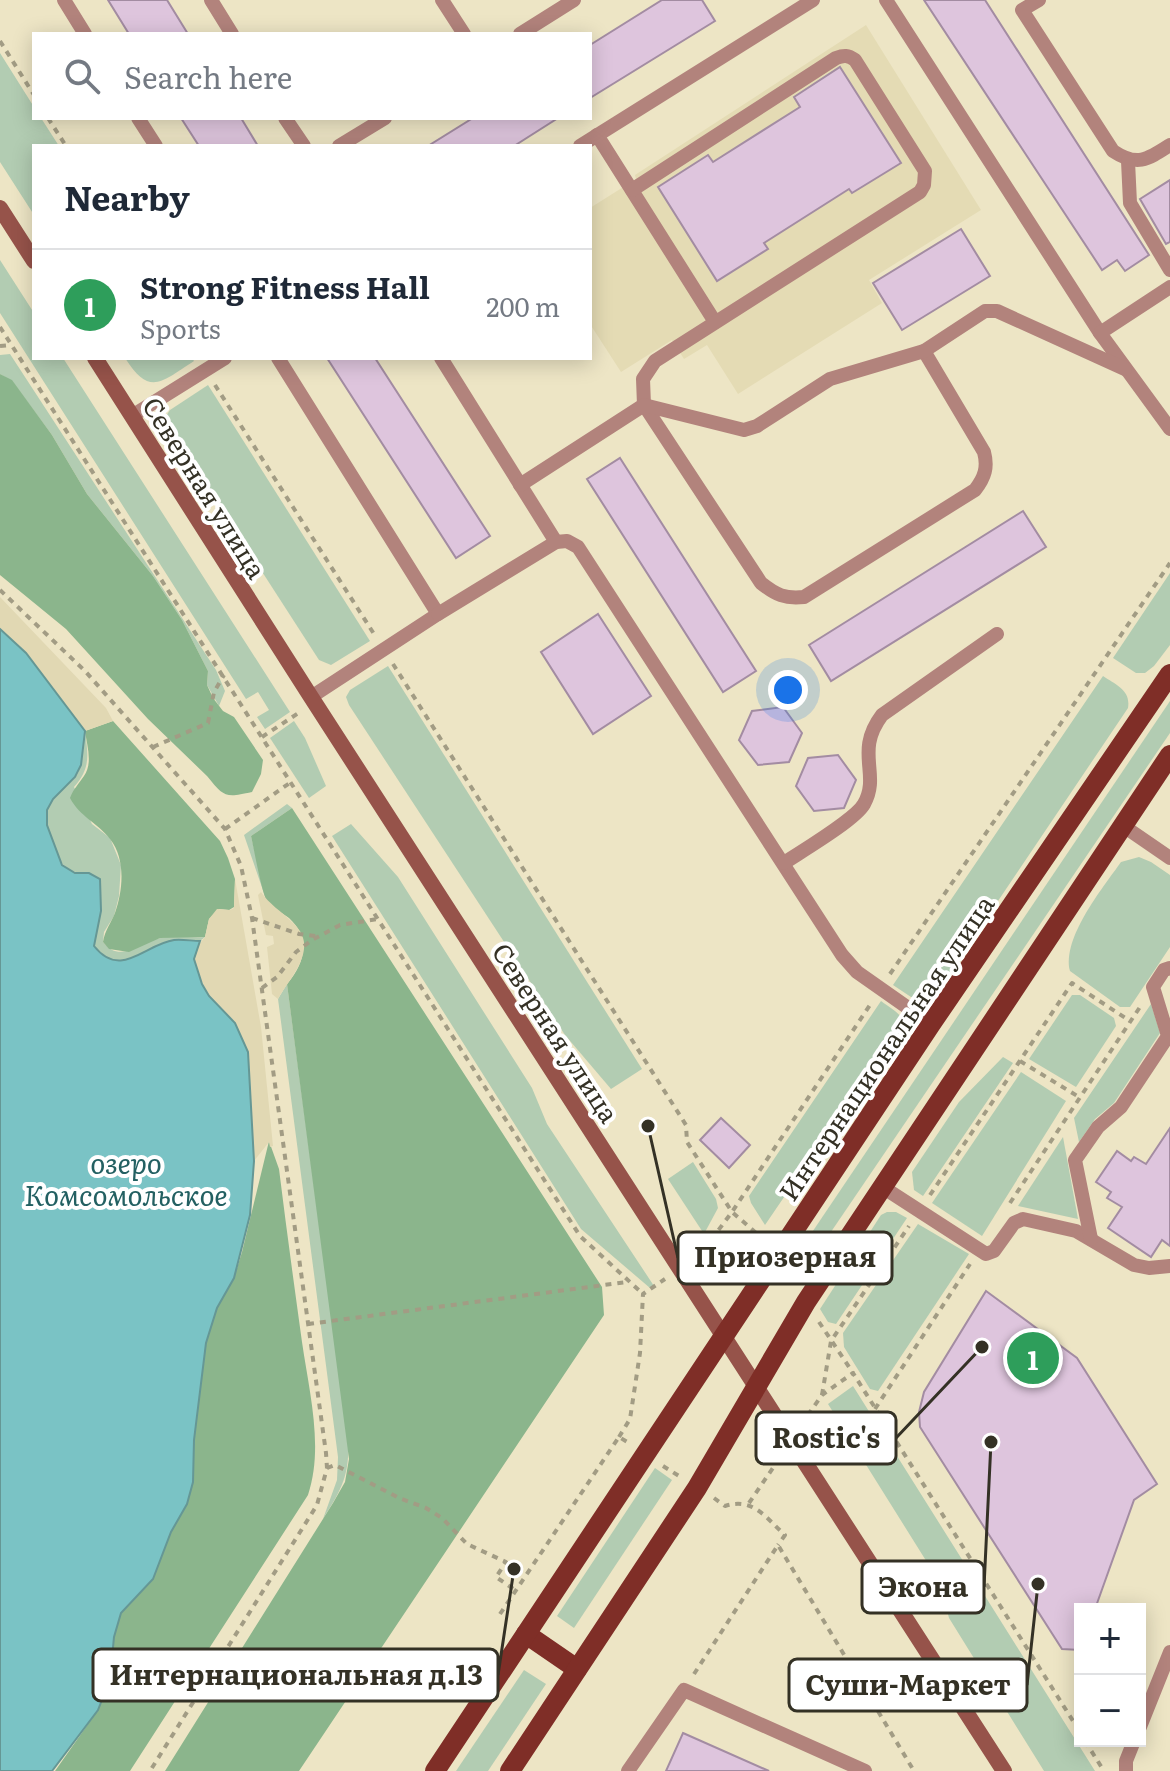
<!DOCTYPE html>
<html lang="en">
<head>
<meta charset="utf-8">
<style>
  body { margin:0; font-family:Literata,serif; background:#f2f2f3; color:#1f2937 }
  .controls { position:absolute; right:24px; bottom:24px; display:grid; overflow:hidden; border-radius:0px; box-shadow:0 4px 20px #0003 }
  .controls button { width:72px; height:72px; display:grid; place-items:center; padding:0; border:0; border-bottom:2px solid #e0e1e3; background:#fff; color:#1f2937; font:40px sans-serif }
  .you { position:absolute; left:788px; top:690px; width:28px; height:28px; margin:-20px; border:6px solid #fff; border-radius:50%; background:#1a73e8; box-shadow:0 0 0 12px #1a73e833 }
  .badge { display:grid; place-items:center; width:52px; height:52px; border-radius:50%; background:#d93025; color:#fff; font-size:26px; font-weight:700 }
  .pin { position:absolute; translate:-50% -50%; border:4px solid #fff; box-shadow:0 2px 8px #0006 }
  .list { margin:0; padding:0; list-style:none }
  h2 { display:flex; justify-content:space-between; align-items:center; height:104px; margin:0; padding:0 32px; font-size:34px }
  h2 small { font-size:26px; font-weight:400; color:#747a83 }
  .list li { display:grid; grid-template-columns:52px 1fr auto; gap:24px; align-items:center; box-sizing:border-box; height:112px; padding:0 32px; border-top:2px solid #e0e1e3 }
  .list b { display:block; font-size:30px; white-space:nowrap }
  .list p { margin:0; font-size:26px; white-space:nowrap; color:#747a83 }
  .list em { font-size:26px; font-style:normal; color:#747a83 }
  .icon { flex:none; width:44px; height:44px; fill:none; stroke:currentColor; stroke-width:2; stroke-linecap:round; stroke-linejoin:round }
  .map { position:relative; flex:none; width:1170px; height:1771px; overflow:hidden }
  .search { position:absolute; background:#fff; box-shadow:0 4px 20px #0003; left:32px; top:32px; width:560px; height:88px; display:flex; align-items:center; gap:20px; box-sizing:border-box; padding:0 28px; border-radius:0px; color:#747a83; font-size:30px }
  .panel { position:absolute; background:#fff; box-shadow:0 4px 20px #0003; left:32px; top:144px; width:560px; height:216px; border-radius:0px }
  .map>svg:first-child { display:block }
</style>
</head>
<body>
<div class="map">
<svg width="1170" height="1771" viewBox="0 0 1170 1771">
  <rect width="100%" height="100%" fill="#ede5c5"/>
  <path fill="#e4dbb4" d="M866,25L981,210L869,280L882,303L738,394L707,345L684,359L672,340L621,372L590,324V208L636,179L635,175Z"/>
  <g fill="#b2ccb2">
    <path d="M0,53L34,107V118H41L59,146H34V215L0,162Z"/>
    <path d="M0,260L34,313V358H63L290,712L265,729L257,717L269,710L258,692L246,699L0,313Z"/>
    <path d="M10,354L216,670L225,691L219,706L207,685L208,671L182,620L153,576L87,494L52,435L12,381L0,374V355Z"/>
    <path d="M125,358H192L194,361C161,382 150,397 125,358Z"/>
    <path d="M208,385L370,641L331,665L319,660L168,426L166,416L170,410Z"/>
    <path d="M1170,573V645L1154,666L1145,673H1136L1113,658Z"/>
    <path d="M388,666L642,1069L611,1089L565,1035L349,705L346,697L350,690Z"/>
    <path d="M1103,676C1116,685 1131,690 1128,708L936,993L923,1000L911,997L893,985Z"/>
    <path d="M1170,701V733L799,1279L790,1265Z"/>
    <path d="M294,721L305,738L326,786L309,798L270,738Z"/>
    <path d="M85,731C88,755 91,768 74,787L92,824L110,838L121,865L119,896L114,916L104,932L103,942C121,965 140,941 160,938C174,935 190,938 205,937L200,941C192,941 182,939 174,940C145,944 121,980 94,946L101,911L89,873C80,873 73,873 66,867C53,857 43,823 48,808C53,793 69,787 77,775C84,763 83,745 85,731Z"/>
    <path d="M287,804L292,808L251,836L267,902L244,835Z"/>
    <path d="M351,824L398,877L532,1088L547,1124L654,1286L650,1288L581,1229L332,836Z"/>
    <path d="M1139,857L1151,862L1170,875V947L1130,1007H1120L1070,971C1062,938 1102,889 1121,862Z"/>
    <path d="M287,984L348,1440C350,1476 341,1490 323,1519L337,1480L338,1457L278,999Z"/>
    <path d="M1072,995H1080L1114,1018L1116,1026L1076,1087L1029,1059Z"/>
    <path d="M881,1001C894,1011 907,1016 908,1034L867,1094L825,1137L765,1225L751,1203L749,1196Z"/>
    <path d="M1151,1004L1160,1033L1114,1103L1095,1119L1079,1142L1074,1118Z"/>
    <path d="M1003,1057L1013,1063L923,1196L914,1190L912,1172L959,1102Z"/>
    <path d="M1021,1072L1066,1101L982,1236L932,1203Z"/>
    <path d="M1063,1137L1078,1219L1018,1206Z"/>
    <path d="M693,1162L716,1199L718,1208L704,1234L668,1179Z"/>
    <path d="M887,1212H896L907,1218L836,1324L828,1322L820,1309L881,1215Z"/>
    <path d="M918,1224L969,1254L878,1391L870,1389L844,1347L843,1333Z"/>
    <path d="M853,1386L1095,1771H1044L949,1618L940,1583L828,1404Z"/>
    <path d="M655,1468L672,1480L574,1628L557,1616Z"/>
    <path d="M524,1670L546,1684L488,1771H456Z"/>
  </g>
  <g fill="#8bb58c">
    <path d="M0,374L12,380L52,435L87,494L153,576L182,620L208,671L207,685L213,698L223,711L234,717L263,760L261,774L252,792C225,798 224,797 207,776L148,719L66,629L0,575Z"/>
    <path d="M113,721L220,841L228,858L235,879L234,907L229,910L219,909L209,919L205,937L160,938L129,952L109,949L103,942C105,930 111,923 115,913C123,890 126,859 110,839C98,823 80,817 70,798C74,788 78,785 84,776C93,763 87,746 85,731Z"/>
    <path d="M292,808L602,1287L604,1315L299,1771H165L333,1503L345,1482L349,1459L287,984C305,964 311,938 289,918C283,913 273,909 268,903C262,895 254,849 251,836Z"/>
    <path d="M269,1141L279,1169C286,1226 294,1284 302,1342C309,1391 324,1447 308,1495L130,1771H55L98,1710L110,1679L114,1637L121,1612L153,1579L171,1532L187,1504L193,1482L194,1440L206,1343L217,1308L234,1278L242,1252Z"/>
  </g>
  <g fill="#e1d8b3">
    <path d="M0,597L106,708L113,721L85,731L26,653L0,629Z"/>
    <path d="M235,879L261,1027L273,1146L270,1147L269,1142L254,1161L248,1052L235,1023L209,996L194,965L196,948L205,937L209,919L217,909L230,910L234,908Z"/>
    <path d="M261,892C269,904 281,911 292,922C321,947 291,976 278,999L272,994L267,947L274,944L273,936L266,935L258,895Z"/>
  </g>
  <path fill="#7ac3c5" stroke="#659795" stroke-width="2" d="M0,629L26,653L85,731L81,765L75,777L53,799L47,810V825L62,865L75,873H89L100,879L101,911L94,946C121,980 145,944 174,940C182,939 192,941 200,941L194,959L202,984L209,996L235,1023L248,1052L254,1161L250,1215L234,1278L217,1308L206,1343L194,1440L193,1482L187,1504L171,1532L153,1579L121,1613L114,1637L110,1679L98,1710L52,1771H0Z"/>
  <g fill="#dec5dd" stroke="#a38ca2" stroke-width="2">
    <path d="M108,0H167L188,34H129Z"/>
    <path d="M662,0H702L715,21L590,98V45Z"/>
    <path d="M924,0H985L1149,255L1125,271L1117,260L1102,270Z"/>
    <path d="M840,67L901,163L852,193L849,189L764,243L768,249L717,281L658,187L708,155L713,162L800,107L794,97Z"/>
    <path d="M181,118H241L258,146H199Z"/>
    <path d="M473,118H558L514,146H428Z"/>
    <path d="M1170,180V242L1166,244L1140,199Z"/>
    <path d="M961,229L990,276L902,330L873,283Z"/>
    <path d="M327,358H375L490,536L456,558Z"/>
    <path d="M620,458L756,671L723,692L587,479Z"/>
    <path d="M1023,511L1046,547L831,681L809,645Z"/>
    <path d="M598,614L651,696L593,734L541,652Z"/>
    <path d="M783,707L802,733L789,762L758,765L739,740L752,711Z"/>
    <path d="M838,755L856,780L844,808L814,811L796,786L808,758Z"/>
    <path d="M721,1118L750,1145L729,1168L700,1140Z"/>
    <path d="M1170,1128V1246L1162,1240L1151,1257L1108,1228L1122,1207L1107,1198L1111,1192L1096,1182L1117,1151L1131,1161L1134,1157L1146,1164Z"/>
    <path d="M986,1291L1077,1358L1157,1484L1134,1500L1095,1609H1080V1650L1062,1649L920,1427L919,1412L924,1392Z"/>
    <path d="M683,1733L769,1771H666Z"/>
  </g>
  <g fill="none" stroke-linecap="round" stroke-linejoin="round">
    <g stroke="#a29c84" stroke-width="4" stroke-dasharray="6 6" stroke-linecap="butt">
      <path d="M0,41L34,95"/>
      <path d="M48,118L66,146"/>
      <path d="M0,327L580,1236L643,1294"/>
      <path d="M0,346L11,345"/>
      <path d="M215,385L374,634"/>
      <path d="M0,590L85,671L225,829L241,866L252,918L326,1453L327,1468L317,1505L150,1771"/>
      <path d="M393,664L686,1125L687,1142L732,1212L762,1238"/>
      <path d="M262,737L300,712"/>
      <path d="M153,747L208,723L214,692L224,675"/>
      <path d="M225,829L291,782"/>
      <path d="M252,918L299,934L316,936"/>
      <path d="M890,974L1170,563"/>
      <path d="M262,988L277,977L296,952L312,940L340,925L378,919"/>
      <path d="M1020,1061L1079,1097"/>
      <path d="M930,1195L1072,983L1130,1021"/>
      <path d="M1010,1203L1140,1007"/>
      <path d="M694,1256L711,1240L732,1212L872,1002"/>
      <path d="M819,1322L853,1373"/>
      <path d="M308,1324L627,1282"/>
      <path d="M822,1395L831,1341L909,1226"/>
      <path d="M875,1409L970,1264"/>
      <path d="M801,1425L822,1395L853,1373L1080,1732"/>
      <path d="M619,1437L630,1419L640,1353L643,1294L665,1279"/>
      <path d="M663,1466L679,1476"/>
      <path d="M327,1468L335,1465L399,1498L426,1508L442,1518L467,1544L506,1562L496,1577L515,1590"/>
      <path d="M714,1498L725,1506C753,1497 765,1517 785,1535L778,1545"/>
      <path d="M749,1503L779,1459"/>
      <path d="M500,1614L619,1437L629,1443"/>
      <path d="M694,1674L778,1545L914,1771"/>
      <path d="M1085,1741L1104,1771"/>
    </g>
    <g stroke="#b2837c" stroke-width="14">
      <path d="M64,0L85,34"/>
      <path d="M211,0L232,34"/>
      <path d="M442,0L464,34"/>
      <path d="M886,0L1100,333"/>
      <path d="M1039,0L1022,10L1113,151C1137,167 1147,160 1170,145"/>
      <path d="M520,34L574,0"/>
      <path d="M138,118L156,146"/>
      <path d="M285,118L304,146"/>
      <path d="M597,135L715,322"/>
      <path d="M339,146L385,118"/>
      <path d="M580,146L813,0"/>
      <path d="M1128,161L1130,203L1170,270"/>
      <path d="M632,190L836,58C844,55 848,55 855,60L925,171L924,185L920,192L655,361L643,379L644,405L761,583C776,595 785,599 804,597L975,490C985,477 988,467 984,452L924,351"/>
      <path d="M1170,287L1100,333L1170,429"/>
      <path d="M278,358L438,614L311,697"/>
      <path d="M441,358L556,542"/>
      <path d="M132,416L225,358"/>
      <path d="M520,485L644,405L744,430L757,426L830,379L924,351L985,311H997L1125,369"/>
      <path d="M438,614L556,542L567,541L578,547L842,955L857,972L931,1024"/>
      <path d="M1122,825L1170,858"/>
      <path d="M784,863C802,851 855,820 864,804C881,774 854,752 882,715L997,634"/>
      <path d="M881,1186L986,1254L994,1251L1014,1223L1023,1219L1076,1231L1134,1265L1149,1268L1170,1266"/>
      <path d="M1091,1239L1075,1160L1098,1127L1121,1107L1168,1036L1153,987L1164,970L1170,968"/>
      <path d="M1140,1727L1170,1652"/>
      <path d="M628,1771L684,1690L865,1771"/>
      <path d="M1126,1771V1761L1134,1741"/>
    </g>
    <g stroke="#96534a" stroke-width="16">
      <path d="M0,208L34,261"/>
      <path d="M95,358L311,697L1004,1771"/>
    </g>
    <g stroke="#7f2e27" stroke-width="20">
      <path d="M526,1634L577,1669"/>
      <path d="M435,1771L931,1024L1170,674"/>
      <path d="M510,1771L697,1488L806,1302L1170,755"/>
    </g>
  </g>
  <g text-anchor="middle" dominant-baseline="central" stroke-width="8" stroke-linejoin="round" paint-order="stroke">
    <g font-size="26" fill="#343125" stroke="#fff">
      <text transform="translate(206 487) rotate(58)">Северная улица</text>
      <text transform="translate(557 1032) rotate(57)">Северная улица</text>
      <text transform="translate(885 1047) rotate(-56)">Интернациональная улица</text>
    </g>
    <g font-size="28" font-style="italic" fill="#236062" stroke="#fff">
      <text x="126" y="1162">озеро<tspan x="126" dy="32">Комсомольское</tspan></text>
    </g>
  </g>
  <path fill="none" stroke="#343125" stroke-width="3" d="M648 1126L678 1258M982 1347L896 1438M991 1442L984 1587M514 1569L498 1675M1038 1584L1027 1685"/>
  <g fill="#343125" stroke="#fff" stroke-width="3">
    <circle cx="648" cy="1126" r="8"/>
    <circle cx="982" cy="1347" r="8"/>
    <circle cx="991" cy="1442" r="8"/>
    <circle cx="514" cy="1569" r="8"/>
    <circle cx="1038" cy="1584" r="8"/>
  </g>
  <g fill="#fff" stroke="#343125" stroke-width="3">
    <rect x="678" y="1232" width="214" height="52" rx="8"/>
    <rect x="756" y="1412" width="140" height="52" rx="8"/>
    <rect x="862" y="1561" width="122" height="52" rx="8"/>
    <rect x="93" y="1649" width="405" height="52" rx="8"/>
    <rect x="789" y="1659" width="238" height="52" rx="8"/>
  </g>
  <g font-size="28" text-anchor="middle" font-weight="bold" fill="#343125">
    <text x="785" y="1267">Приозерная</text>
    <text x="826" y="1448">Rostic's</text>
    <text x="923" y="1597">Экона</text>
    <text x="296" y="1685">Интернациональная д.13</text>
    <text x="908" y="1695">Суши-Маркет</text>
  </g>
</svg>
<div class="controls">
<button>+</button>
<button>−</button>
</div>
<div class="you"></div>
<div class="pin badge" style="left:1033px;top:1358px;background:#2e9e5b">1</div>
<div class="search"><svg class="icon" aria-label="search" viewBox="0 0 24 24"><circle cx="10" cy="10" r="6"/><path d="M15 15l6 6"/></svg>Search here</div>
<section class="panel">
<h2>Nearby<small></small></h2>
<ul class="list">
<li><span class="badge" style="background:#2e9e5b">1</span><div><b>Strong Fitness Hall</b><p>Sports</p></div><em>200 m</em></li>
</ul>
</section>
</div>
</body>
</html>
